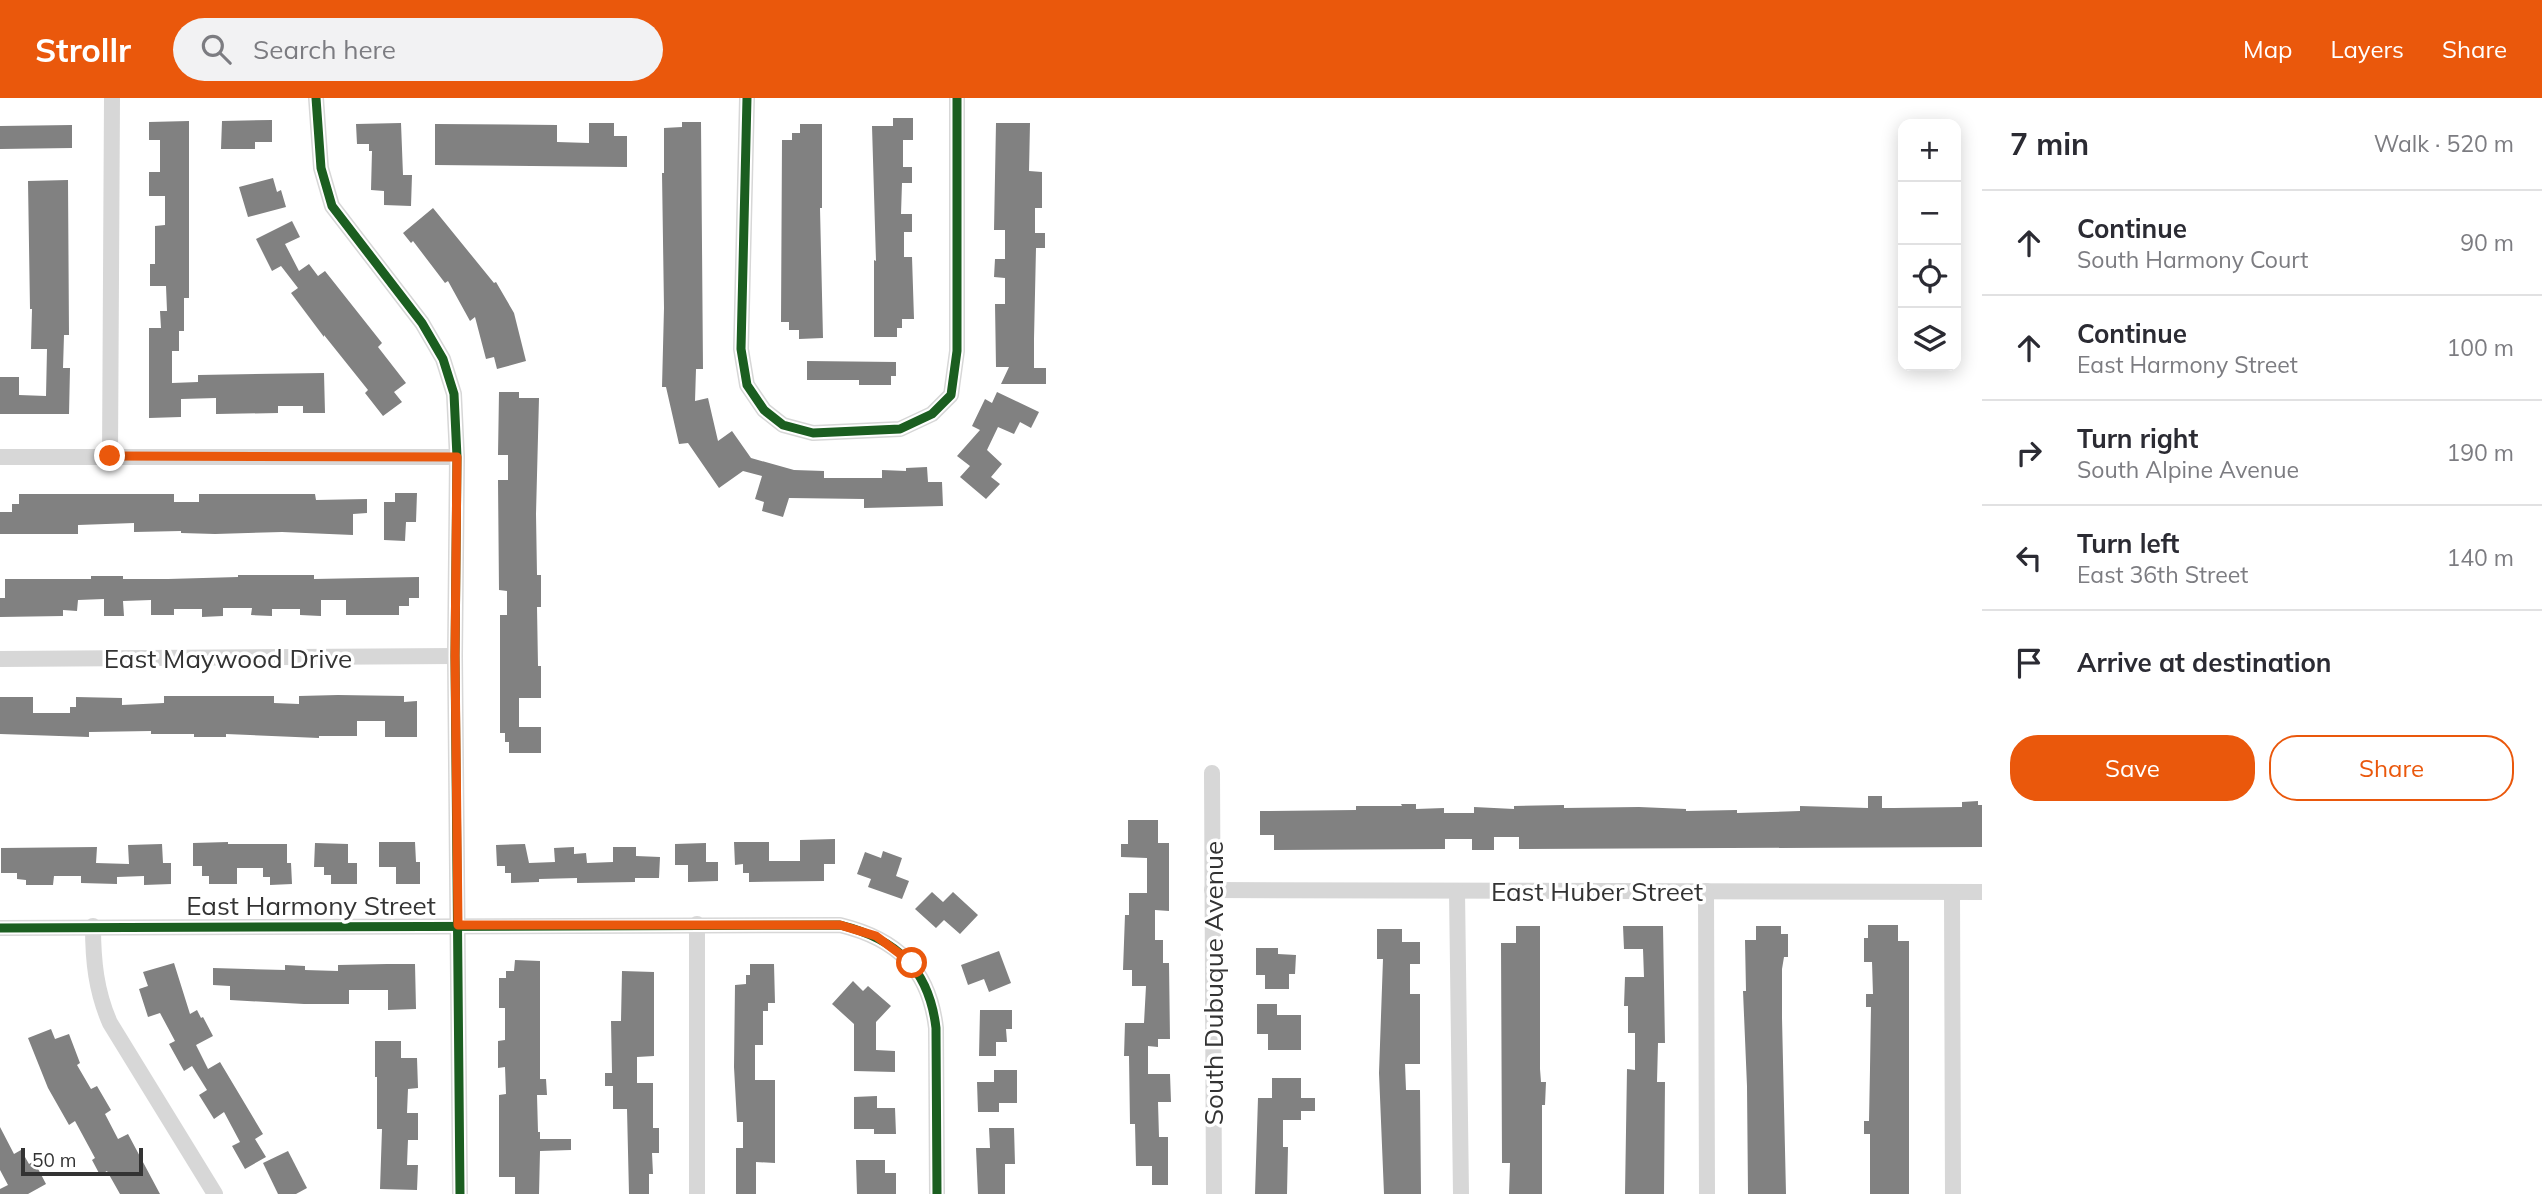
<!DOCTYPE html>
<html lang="en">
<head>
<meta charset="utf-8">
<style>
  body { margin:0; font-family:Mulish,sans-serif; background:#f2f2f3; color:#2b2b33 }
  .controls { position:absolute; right:21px; top:21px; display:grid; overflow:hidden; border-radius:14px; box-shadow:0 4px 18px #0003 }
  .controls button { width:63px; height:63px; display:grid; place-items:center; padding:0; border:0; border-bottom:2px solid #e1e1e2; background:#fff; color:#2b2b33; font:35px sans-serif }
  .scale { position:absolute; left:21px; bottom:18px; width:122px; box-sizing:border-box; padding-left:7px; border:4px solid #333; border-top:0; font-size:19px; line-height:24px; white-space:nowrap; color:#333; -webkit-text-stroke:5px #fff; paint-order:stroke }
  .stop { position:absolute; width:21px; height:21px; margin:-16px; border:5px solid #ea580c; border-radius:50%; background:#fff }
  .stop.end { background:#ea580c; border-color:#fff; box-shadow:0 2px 7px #0008 }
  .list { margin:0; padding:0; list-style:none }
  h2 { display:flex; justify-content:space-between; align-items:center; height:91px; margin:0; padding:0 28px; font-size:30px }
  h2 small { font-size:23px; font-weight:400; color:#7c7c81 }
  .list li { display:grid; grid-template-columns:46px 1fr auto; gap:21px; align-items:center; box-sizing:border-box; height:105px; padding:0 28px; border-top:2px solid #e1e1e2 }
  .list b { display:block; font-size:26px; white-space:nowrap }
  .list p { margin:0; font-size:23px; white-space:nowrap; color:#7c7c81 }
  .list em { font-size:23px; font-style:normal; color:#7c7c81 }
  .actions { display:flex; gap:14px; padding:21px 28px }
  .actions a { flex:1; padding:16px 0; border:2px solid #ea580c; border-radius:28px; text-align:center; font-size:24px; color:#ea580c }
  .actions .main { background:#ea580c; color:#fff }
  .icon { flex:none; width:38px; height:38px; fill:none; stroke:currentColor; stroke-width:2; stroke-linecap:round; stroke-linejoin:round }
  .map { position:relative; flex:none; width:1982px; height:1096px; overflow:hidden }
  header { display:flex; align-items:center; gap:42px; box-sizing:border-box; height:98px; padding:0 35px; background:#ea580c; color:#fff }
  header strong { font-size:33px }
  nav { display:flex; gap:38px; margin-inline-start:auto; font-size:24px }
  .search { width:490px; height:63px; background:#f2f2f3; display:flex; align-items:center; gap:18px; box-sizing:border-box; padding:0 24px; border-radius:38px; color:#7c7c81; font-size:26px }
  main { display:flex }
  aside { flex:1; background:#fff }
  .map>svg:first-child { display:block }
</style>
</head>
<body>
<header>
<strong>Strollr</strong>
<div class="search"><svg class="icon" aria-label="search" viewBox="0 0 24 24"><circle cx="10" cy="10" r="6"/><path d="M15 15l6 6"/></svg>Search here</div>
<nav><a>Map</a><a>Layers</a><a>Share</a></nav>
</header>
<main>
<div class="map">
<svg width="1982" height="1096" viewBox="0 0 1982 1096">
  <rect width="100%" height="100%" fill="#fff"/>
  <g fill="#818181">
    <path d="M893,20H913V42H903V69H912V85H902L901,116H912V134H904V159H912L914,221H902V230H897V239H874V162L876,163L872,28H893Z"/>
    <path d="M272,22V44H255V51H221L222,23Z"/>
    <path d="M189,23V200H184V233H179V253H172V285L198,284V277L324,275L325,315H303V308H278V315L216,316V300L181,301V319L149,320V230H161L160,213H167L166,188H150V166H155V128L165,127V98H149V74H160V42H149V24Z"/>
    <path d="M682,24H701L703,271H696L695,303L708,300L718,343L732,333L751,360L794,372L824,373V380H882V372L906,373V370L927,369L928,384H942L943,408L864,410V401L789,400L783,419L762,413L764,404L755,401L762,378L743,373L719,390L688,345L679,346L666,289H662L664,210L662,75H664V30L682,29Z"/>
    <path d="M401,25L403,77H412L411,108L384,107V93L371,92L372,53H369V46H357L356,26Z"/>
    <path d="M589,25H614V38H627V69L435,67V26L557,27V44L589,45Z"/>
    <path d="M996,25H1030L1029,73L1042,74V110H1035V135H1045V150H1036L1034,241V270H1046V286H1001L1009,269H996L995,206H1005V180L994,179L995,161H1005V132H994Z"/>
    <path d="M800,26H822V110H820L823,240L799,241V232H789V224H781L782,42H792V35H800Z"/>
    <path d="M72,27V50L0,51V28Z"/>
    <path d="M273,80L277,94L281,92L286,109L248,119L239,89Z"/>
    <path d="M68,82L69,237H64L63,270H70L69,316H0V279H19V297L46,298L47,251H31L32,211H30L28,83Z"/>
    <path d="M433,110L494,185L496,184L514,215L526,263L497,271L494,259L486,261L475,219L470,223L448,183L445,185L413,143L411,145L403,135Z"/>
    <path d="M292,123L300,139L285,146L299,173L309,166L318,178L325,173L382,245L378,249L406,285L394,294L402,304L383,318L365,295L368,292L324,237V239L291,195L298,190L281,168L272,173L256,141Z"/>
    <path d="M807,263L896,264V278H891V287H859V282H807Z"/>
    <path d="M499,294H519V300H539L536,416L537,477H541V509H537L538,568H541V600H519V629H541V655H509V644H505V635H500V517H507V493L499,492L498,382H508V357H498Z"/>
    <path d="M997,294L1039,314L1031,330L1020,324L1014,336L998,329L987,352L1002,366L991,379L1000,386L986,401L960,379L970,368L957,358L980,332L972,328L985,301L992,305Z"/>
    <path d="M395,395H417L416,424H406L405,443L384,442V404H395Z"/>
    <path d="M19,396H174V404H199V396H315L316,402L367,401V415L353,416V437L282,434L215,436L181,435V433L134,434V425L78,427V436H0V414H12V406H19Z"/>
    <path d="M238,477H314V481L419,479V500H409V508H399V517H346V502H321V518L300,517V511H272V518L251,517L252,510H223V518L202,519V511H174V517H151V502L123,503L124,518H104V501L78,502L77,513L63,512V518L0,519V500H5V481H91V478H123V481H168L238,479Z"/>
    <path d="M338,597L404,598V604L417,603V639H385V623H357V638H319V640L226,636V639H194V636H151V633L89,634V639L0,636V599H33V615H70V609H76V599L122,600V607L164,605V598H274V605L299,606V598Z"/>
    <path d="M1868,698H1882V710H1894L1962,709V704L1978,703V707H1982V749L1519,751V739H1494V752H1472V741H1445V751L1274,752V737H1260V713L1356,712V708H1402L1401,706H1416V711L1444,710V715H1474V709L1514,711V708L1564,707V710L1639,709L1686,711V713L1737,712V715L1800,713V708L1868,710Z"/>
    <path d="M1128,722H1158V745H1169V813L1155,812V842H1163V865H1169L1170,941H1158V949L1148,948V976H1170L1171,1004H1158L1159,1039H1168V1087H1152V1068H1136L1135,1026H1130L1129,958H1124L1125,925H1144L1146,888H1132V872H1123L1125,817H1129V795H1147V760L1121,759V746H1128Z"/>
    <path d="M835,741V766H824V783L749,784V775H743V766L735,767L734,744H769V763H800V742Z"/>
    <path d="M228,744V746H287V765H291L292,786L270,787V779H263V770H237V786H209V778H202V768H193V745Z"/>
    <path d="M379,744H415L416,764H420V786H396V769H379Z"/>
    <path d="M315,745L348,746V765H357V786H331V777H324V769H314Z"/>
    <path d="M706,745V764H718V783L688,784V767H675V746Z"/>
    <path d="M162,746L163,765H171V786L144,787V778L117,779V786L81,785V778H54L53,787H26V782L17,781V775H1V750L97,749L96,765L129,766L128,747Z"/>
    <path d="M525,746L529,765L555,764L554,750L574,749V756L586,755L587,765L613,764V749H636V758L660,759L659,780H635V784L577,785V780L539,781V784L511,785V775H505V768H497L496,747Z"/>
    <path d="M883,753L902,760L896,778L909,783L902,801L868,789L871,781L857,776L865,754L881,760Z"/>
    <path d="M932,794L943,804L953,794L978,817L960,836L944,822L936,830L915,811Z"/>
    <path d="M1868,827H1898V843H1909V1096H1870V1036H1864V1023H1869L1870,971L1871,909H1866V896H1873L1872,864H1864V840H1868Z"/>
    <path d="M1516,828H1540V971L1541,984H1546L1545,1007H1542V1096H1509L1510,1065H1502L1501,845H1516Z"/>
    <path d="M1623,828H1663L1665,945H1658L1657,984H1665L1664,1096H1625L1627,971L1635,972V935H1628V908H1624L1625,879H1644L1643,851H1624Z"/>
    <path d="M1756,828H1781V836H1788V859H1784L1782,871V920L1786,1096H1748L1747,988L1743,893H1746L1745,842H1756Z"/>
    <path d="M1377,831H1402V844H1420V866H1410V896H1420V966H1405L1406,992H1420L1421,1096H1384L1379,975L1383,861H1377Z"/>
    <path d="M1256,850H1278V856L1296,857L1295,876H1289V891H1265V877H1256Z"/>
    <path d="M999,853L1011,885L989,894L984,881L968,887L961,867Z"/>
    <path d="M515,862L540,863V981H546L547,997H537L538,1034H540V1041H571V1052L540,1053L539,1096H515V1079H499V997L506,996L505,969L498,970V943L505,942V910H499V880H506V873H514Z"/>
    <path d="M174,865L190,916L197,912L201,920L203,919L213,938L196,947L208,971L220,964L263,1036L255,1041L266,1059L245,1071L232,1048L240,1044L224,1014L214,1021L199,997L207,992L192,968L184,973L169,946L175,943L160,915L148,919L139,891L148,888L143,874Z"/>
    <path d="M387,866H415L416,911L388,912V892H349V906H304L230,902V888L213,887V870L285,872V867L305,868V872L338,873V867Z"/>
    <path d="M750,866H774L775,905H768V913H763V947H755V982H775V1065L756,1064V1096H736V1050H743V1024H737L734,969L735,887L746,886V877H750Z"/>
    <path d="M622,873L654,874V958L637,959V985H653V1030H659V1055H652L653,1076H649V1096H629L627,1011H613V988H605V975H612L611,923H621Z"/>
    <path d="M853,883L863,893L868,888L891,908L876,924V952L895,953V974L854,973V926L832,906Z"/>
    <path d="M1257,906H1277V917H1301V952H1268V936H1257Z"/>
    <path d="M980,912H1012V931H1006L1007,944H996V958H979Z"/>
    <path d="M51,931L55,941L69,936L80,965L77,967L91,991L97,988L111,1012L105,1016L118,1041L128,1036L160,1096H120L107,1073L100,1077L92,1062L95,1060L75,1023L69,1027L48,990L28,940Z"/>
    <path d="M375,943H401V960H417L418,990L408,991L407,1015H418V1042H408L407,1067H418L417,1092L380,1091L382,1031H377V979H375Z"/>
    <path d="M994,972H1017V1005H999V1014H978L977,984H994Z"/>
    <path d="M1272,980H1301V1000H1315V1013H1301V1022H1283V1049H1288L1287,1096H1255L1258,1000H1272Z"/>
    <path d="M877,998V1010H895L896,1036H874V1031H854V999Z"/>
    <path d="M0,1029L14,1056L21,1052L29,1066L34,1063L46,1086L28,1096H0V1091L8,1087L0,1072Z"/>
    <path d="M989,1030H1014L1015,1066H1005V1096H978L976,1050H990Z"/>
    <path d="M288,1053L307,1090L296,1096H278L263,1065Z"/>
    <path d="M856,1062H885V1075H896V1096H857Z"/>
  </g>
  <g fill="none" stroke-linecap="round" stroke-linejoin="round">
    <g stroke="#d7d7d7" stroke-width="16">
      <path d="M316,0L321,70L332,108L422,225L443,261L454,296L457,359L455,558L460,1096"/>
      <path d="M747,0L741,251L747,287L764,312L783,327L813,335L900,331L932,316L951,297L957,253V0"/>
      <path d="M110,358L112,0"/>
      <path d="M0,359H457"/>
      <path d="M0,561L455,558"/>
      <path d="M1212,675L1214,1096"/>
      <path d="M1212,792L1982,794"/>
      <path d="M1457,793L1461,1096"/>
      <path d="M1706,793L1707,1096"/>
      <path d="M1952,794L1953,1096"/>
      <path d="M93,828C93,863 96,893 110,925L215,1096"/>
      <path d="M0,830L840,827C897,841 929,871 936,930L937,1096"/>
      <path d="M697,1096V826"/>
    </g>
    <defs>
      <g id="cycleway">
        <path d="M316,0L321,70L332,108L422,225L443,261L454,296L457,359L455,558L460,1096"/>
        <path d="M747,0L741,251L747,287L764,312L783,327L813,335L900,331L932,316L951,297L957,253V0"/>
        <path d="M0,830L840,827C897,841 929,871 936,930L937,1096"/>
      </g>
    </defs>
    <use href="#cycleway" stroke="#fff" stroke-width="13"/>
    <use href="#cycleway" stroke="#1b5e20" stroke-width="9"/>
  </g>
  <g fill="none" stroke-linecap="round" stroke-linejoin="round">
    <path stroke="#ea580c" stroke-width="9" d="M110,358L457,359L455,558L458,827H840L876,838L912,865"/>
  </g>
  <g text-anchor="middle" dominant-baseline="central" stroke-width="7" stroke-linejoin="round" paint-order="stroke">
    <g font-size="26" fill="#333" stroke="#fff">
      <text x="228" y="560">East Maywood Drive</text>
      <text x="1597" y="793">East Huber Street</text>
      <text x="311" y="807">East Harmony Street</text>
      <text transform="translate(1213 885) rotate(-90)">South Dubuque Avenue</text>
    </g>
  </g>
</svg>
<div class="controls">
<button>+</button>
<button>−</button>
<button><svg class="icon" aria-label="locate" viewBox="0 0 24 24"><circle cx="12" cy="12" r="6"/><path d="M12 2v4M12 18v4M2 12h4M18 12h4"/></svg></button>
<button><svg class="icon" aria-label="layers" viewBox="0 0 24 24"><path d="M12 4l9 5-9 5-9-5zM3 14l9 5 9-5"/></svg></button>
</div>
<div class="scale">50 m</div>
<div class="stop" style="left:912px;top:865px"></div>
<div class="stop end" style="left:110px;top:358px"></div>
</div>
<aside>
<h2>7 min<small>Walk · 520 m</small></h2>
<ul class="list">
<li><svg class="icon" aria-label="ahead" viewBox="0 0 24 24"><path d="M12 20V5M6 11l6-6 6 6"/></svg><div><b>Continue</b><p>South Harmony Court</p></div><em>90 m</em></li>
<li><svg class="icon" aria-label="ahead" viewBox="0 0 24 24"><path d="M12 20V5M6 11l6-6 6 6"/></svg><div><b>Continue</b><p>East Harmony Street</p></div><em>100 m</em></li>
<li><svg class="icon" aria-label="right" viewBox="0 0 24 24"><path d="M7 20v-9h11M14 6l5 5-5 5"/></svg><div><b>Turn right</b><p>South Alpine Avenue</p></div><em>190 m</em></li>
<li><svg class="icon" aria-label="left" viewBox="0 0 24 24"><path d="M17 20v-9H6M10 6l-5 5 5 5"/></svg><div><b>Turn left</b><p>East 36th Street</p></div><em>140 m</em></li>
<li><svg class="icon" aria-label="arrive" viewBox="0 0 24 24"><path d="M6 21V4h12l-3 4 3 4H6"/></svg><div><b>Arrive at destination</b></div></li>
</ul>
<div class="actions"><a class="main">Save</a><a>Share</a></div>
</aside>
</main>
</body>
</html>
